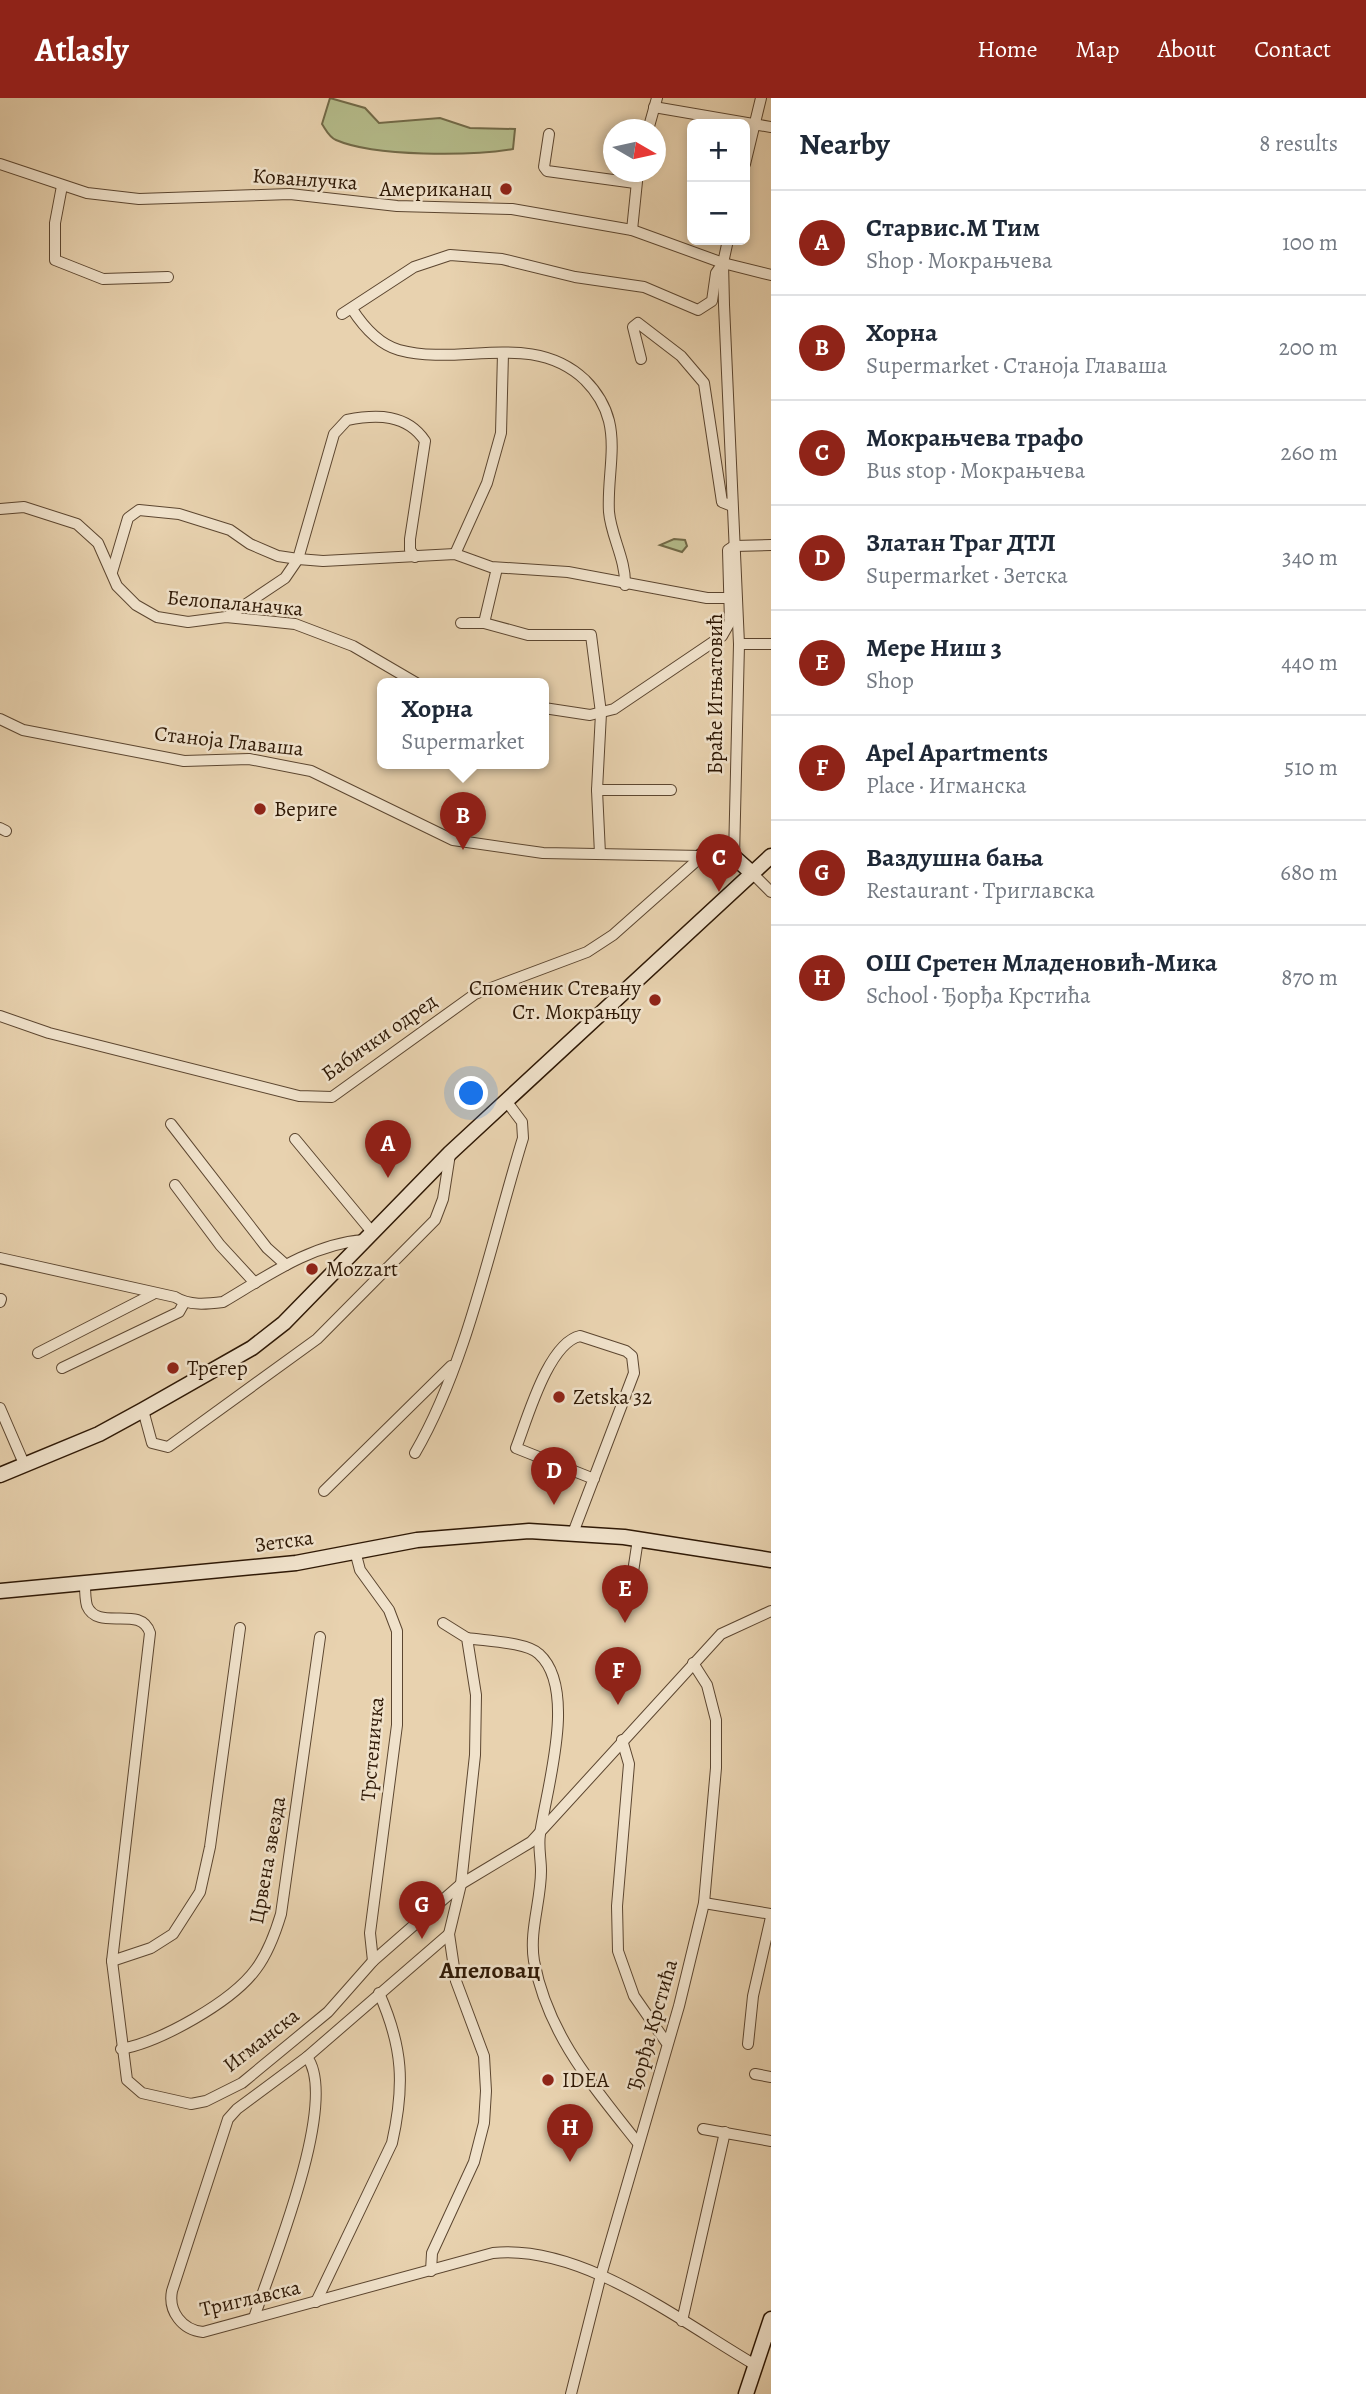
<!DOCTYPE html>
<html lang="en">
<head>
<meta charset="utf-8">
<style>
  body { margin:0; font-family:Alegreya,serif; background:#f6f6f7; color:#1f2937 }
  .controls { position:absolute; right:21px; top:21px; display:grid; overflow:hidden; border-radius:10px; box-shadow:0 4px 10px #0003 }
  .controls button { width:63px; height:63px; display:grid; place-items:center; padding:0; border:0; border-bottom:2px solid #e0e1e3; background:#fff; color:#1f2937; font:35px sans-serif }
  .compass { position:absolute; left:603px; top:21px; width:63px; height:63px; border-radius:50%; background:#fff; box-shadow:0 4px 10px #0003; rotate:99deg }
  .you { position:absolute; left:472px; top:996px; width:24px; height:24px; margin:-18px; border:5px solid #fff; border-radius:50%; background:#1a73e8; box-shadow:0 0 0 10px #1a73e833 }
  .badge { display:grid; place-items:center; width:46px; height:46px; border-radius:50%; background:#8f2418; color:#fff; font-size:23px; font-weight:700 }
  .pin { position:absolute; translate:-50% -58px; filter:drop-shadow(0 2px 4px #0008) }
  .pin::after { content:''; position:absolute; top:37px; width:24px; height:21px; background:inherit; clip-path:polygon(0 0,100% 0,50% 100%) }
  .popup { position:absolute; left:377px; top:580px; width:172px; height:91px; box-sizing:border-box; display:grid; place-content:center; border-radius:10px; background:#fff; filter:drop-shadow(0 2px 5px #0005); font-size:23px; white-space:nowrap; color:#747a83 }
  .popup b { font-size:26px; color:#1f2937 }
  .popup::after { content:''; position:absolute; left:50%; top:100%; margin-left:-14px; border:14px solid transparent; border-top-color:#fff }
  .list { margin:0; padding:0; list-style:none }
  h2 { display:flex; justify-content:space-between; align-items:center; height:91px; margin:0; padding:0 28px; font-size:30px }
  h2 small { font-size:23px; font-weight:400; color:#747a83 }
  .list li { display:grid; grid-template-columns:46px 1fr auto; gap:21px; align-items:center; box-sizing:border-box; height:105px; padding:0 28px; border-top:2px solid #e0e1e3 }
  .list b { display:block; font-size:26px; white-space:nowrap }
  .list p { margin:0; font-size:23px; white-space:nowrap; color:#747a83 }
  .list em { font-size:23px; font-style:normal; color:#747a83 }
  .map { position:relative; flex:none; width:771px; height:2296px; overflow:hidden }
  header { display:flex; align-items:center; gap:42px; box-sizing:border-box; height:98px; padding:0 35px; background:#8f2418; color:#fff }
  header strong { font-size:33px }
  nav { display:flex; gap:38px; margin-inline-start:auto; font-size:24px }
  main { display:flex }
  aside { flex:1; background:#fff }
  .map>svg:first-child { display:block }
</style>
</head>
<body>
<header>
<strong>Atlasly</strong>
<nav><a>Home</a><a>Map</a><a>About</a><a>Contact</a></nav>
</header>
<main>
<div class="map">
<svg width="771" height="2296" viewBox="0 0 771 2296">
  <rect width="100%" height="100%" fill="#e8d2af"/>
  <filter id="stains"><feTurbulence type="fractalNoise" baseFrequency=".00286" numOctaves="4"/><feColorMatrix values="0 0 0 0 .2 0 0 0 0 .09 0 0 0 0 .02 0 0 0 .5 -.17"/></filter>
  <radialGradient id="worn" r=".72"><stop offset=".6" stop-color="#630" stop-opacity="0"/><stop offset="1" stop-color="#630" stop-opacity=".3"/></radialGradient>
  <g fill="#b5bc8b" stroke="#726a48" stroke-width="2">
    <path d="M330,0L365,10L379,25L440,20L470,30L515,31L513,51C471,58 375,59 336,42C329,39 326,32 322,26Z"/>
    <path d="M674,441L685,442L687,448L682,454L660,447Z"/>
  </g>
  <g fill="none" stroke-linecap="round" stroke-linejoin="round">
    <defs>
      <g id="street">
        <path d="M654,9L771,29"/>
        <path d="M648,32L657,0"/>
        <path d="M549,36L544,69L547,73L635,85"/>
        <path d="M0,66L87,95L139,101L290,96L397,108L512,111L632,132L723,165L771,177"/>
        <path d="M745,66L761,0"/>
        <path d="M62,88L55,125V162L103,181L168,179"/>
        <path d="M632,132L638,74"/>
        <path d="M728,142L723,165L724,207L739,546L734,759"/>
        <path d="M352,211C363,228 378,246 399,252C461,269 532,232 585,282C596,293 605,307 609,323C616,352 607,383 609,414C611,438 626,462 625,487"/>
        <path d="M342,216L414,169L450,157L502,161L575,179L644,189L698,212L712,203L716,175L723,165"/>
        <path d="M641,261L633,229L638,225L681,258L704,285L722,404L732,408"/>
        <path d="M0,411L24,409L77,426L98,445L117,488L136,507L157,519L188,524L226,519L295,526L353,548L418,586"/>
        <path d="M455,456L487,385L501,335L503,255"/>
        <path d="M112,474L128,420L139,412L179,416L230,432L250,446L278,458L298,461L323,463L455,456L491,469L568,474L707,500H728"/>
        <path d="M227,519L285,480L298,461L334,336L347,322C377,316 407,316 425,343L410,441V452L415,459"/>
        <path d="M461,525H484L528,537H591L601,615L597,692L600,756"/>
        <path d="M484,525L497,470"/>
        <path d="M739,546H771"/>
        <path d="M544,610L590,617L614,611L722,538L730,524L728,452L734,448L771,447"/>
        <path d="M0,621L23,632L184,663L249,661L311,673L453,742L543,755L702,758"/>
        <path d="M597,692H671"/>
        <path d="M0,730L6,733"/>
        <path d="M753,776L771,794"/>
        <path d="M0,918L49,935L299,998L332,999L475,896L587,854L613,837L702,758"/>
        <path d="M171,1026L267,1150L286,1167"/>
        <path d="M295,1041L372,1134"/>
        <path d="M175,1087L220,1147L255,1185"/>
        <path d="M0,1160L175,1199C189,1208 207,1206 223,1204C267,1178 312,1146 363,1142"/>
        <path d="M0,1204L1,1201"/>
        <path d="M38,1255L153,1196"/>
        <path d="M62,1270L179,1214L184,1205"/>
        <path d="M0,1310L25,1368"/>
        <path d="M143,1312L152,1345L168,1349L317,1241L435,1122L443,1101L450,1056"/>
        <path d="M415,1355C467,1266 492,1140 523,1040L522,1024L507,1004"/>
        <path d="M324,1393L451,1268"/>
        <path d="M573,1435L634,1275L632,1258L626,1253L580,1238C548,1245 527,1322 516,1350L594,1381"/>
        <path d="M355,1453L360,1472L389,1512L397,1533V1627L370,1835L373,1863"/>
        <path d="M85,1485C85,1492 85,1501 87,1508C98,1534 141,1506 150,1535L112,1863L127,1982L142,1995L191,2006L206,2003L242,1985L328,1914L373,1863L461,1786L531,1744L721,1536L771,1513"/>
        <path d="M628,1507L638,1441"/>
        <path d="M467,1540C485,1543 527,1544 539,1556C578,1591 546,1692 540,1736C538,1749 541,1760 541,1773C541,1803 529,1833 534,1863C548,1937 593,1988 638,2045"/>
        <path d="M622,1642L629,1666L617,1808L618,1853L634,1898L666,1944"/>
        <path d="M704,1805L771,1816"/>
        <path d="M449,1836L307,1959L237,2011L228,2021L172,2193C168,2213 182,2232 203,2234L493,2155C583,2146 681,2224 757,2268"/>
        <path d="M112,1863L151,1850L173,1836L200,1794L210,1749L240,1530"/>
        <path d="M748,1946L753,1898L771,1819"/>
        <path d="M121,1951C160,1944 232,1904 256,1871C268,1855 275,1836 281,1816L320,1539"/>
        <path d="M755,1976L771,1979"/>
        <path d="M703,2031L771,2043"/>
        <path d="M431,2173L432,2155L474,2064L484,2025L486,1993L484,1958L456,1883L449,1836L461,1786L475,1657L476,1597L467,1540L443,1525"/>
        <path d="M316,2204L392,2045C405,1987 403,1949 379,1895"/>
        <path d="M254,2220C271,2168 340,2003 307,1959"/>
        <path d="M682,2223L725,2034"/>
        <path d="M571,2296L601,2177L679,1908L704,1805L716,1670V1622L707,1587L693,1565"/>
      </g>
      <g id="secondary">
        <path d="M702,758L734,759L753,776"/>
        <path d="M0,1377L99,1336L143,1312L252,1250L284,1225L450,1055L771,758"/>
        <path d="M0,1493L296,1465L417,1442L529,1433L624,1439L771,1462"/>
        <path d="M746,2296L771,2221"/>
      </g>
    </defs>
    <use href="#street" stroke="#5c4630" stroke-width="12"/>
    <use href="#secondary" stroke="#2e1805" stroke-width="17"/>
    <use href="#street" stroke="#f0e2cb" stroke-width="10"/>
    <use href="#secondary" stroke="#f0e2cb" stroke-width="14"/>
  </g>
  <g fill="#8f2418" stroke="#f0e2cb" stroke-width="2.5">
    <circle cx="506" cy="91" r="7"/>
    <circle cx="260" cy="711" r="7"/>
    <circle cx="655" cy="902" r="7"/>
    <circle cx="312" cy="1171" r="7"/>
    <circle cx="173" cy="1270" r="7"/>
    <circle cx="559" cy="1299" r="7"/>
    <circle cx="548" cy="1982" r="7"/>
  </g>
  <g text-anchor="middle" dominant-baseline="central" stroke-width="5" stroke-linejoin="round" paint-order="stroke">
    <g font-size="21" fill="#2e1805" stroke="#f0e2cb">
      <text transform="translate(305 81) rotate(4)">Кованлучка</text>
      <text transform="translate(235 505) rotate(5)">Белопаланачка</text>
      <text transform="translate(715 596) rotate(-90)">Браће Игњатовић</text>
      <text transform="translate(229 643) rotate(6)">Станоја Главаша</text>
      <text transform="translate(379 939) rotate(-35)">Бабички одред</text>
      <text transform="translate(284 1443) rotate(-8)">Зетска</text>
      <text transform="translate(372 1651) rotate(-85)">Трстеничка</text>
      <text transform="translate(267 1762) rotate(-80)">Црвена звезда</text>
      <text transform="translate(652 1927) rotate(-74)">Ђорђа Крстића</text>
      <text transform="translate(261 1942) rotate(-38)">Игманска</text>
      <text transform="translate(250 2200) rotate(-13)">Триглавска</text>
    </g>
    <g font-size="21" fill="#2e1805" stroke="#f0e2cb" text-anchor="start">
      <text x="492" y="91" text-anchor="end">Американац</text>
      <text x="274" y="711">Вериге</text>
      <text x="641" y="890" text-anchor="end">Споменик Стевану<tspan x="641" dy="24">Ст. Мокрањцу</tspan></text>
      <text x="326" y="1171">Mozzart</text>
      <text x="187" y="1270">Трегер</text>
      <text x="573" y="1299">Zetska 32</text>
      <text x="562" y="1982">IDEA</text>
    </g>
    <g font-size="24" font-weight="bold" fill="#2e1805" stroke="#f0e2cb">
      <text x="490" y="1872">Апеловац</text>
    </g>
  </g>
  <rect width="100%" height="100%" filter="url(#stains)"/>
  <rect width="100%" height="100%" fill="url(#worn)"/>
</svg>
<div class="controls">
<button>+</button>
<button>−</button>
</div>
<svg class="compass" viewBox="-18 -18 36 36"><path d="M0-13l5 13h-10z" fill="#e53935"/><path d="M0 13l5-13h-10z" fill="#747a83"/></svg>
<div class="you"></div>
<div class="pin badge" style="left:388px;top:1080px">A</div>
<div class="pin badge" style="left:463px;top:752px">B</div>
<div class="popup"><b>Хорна</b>Supermarket</div>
<div class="pin badge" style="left:719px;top:794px">C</div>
<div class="pin badge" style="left:554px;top:1407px">D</div>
<div class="pin badge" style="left:625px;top:1525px">E</div>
<div class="pin badge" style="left:618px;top:1607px">F</div>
<div class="pin badge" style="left:422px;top:1841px">G</div>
<div class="pin badge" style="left:570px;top:2064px">H</div>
</div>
<aside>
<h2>Nearby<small>8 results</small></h2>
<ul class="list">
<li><span class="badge">A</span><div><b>Старвис.М Тим</b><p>Shop · Мокрањчева</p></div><em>100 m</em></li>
<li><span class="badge">B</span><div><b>Хорна</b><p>Supermarket · Станоја Главаша</p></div><em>200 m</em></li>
<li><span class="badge">C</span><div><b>Мокрањчева трафо</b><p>Bus stop · Мокрањчева</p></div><em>260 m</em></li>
<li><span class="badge">D</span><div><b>Златан Траг ДТЛ</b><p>Supermarket · Зетска</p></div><em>340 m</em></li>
<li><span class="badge">E</span><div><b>Мере Ниш 3</b><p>Shop</p></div><em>440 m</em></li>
<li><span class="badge">F</span><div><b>Apel Apartments</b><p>Place · Игманска</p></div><em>510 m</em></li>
<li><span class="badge">G</span><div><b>Ваздушна бања</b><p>Restaurant · Триглавска</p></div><em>680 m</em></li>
<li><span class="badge">H</span><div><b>ОШ Сретен Младеновић-Мика</b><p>School · Ђорђа Крстића</p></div><em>870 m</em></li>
</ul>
</aside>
</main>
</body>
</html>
